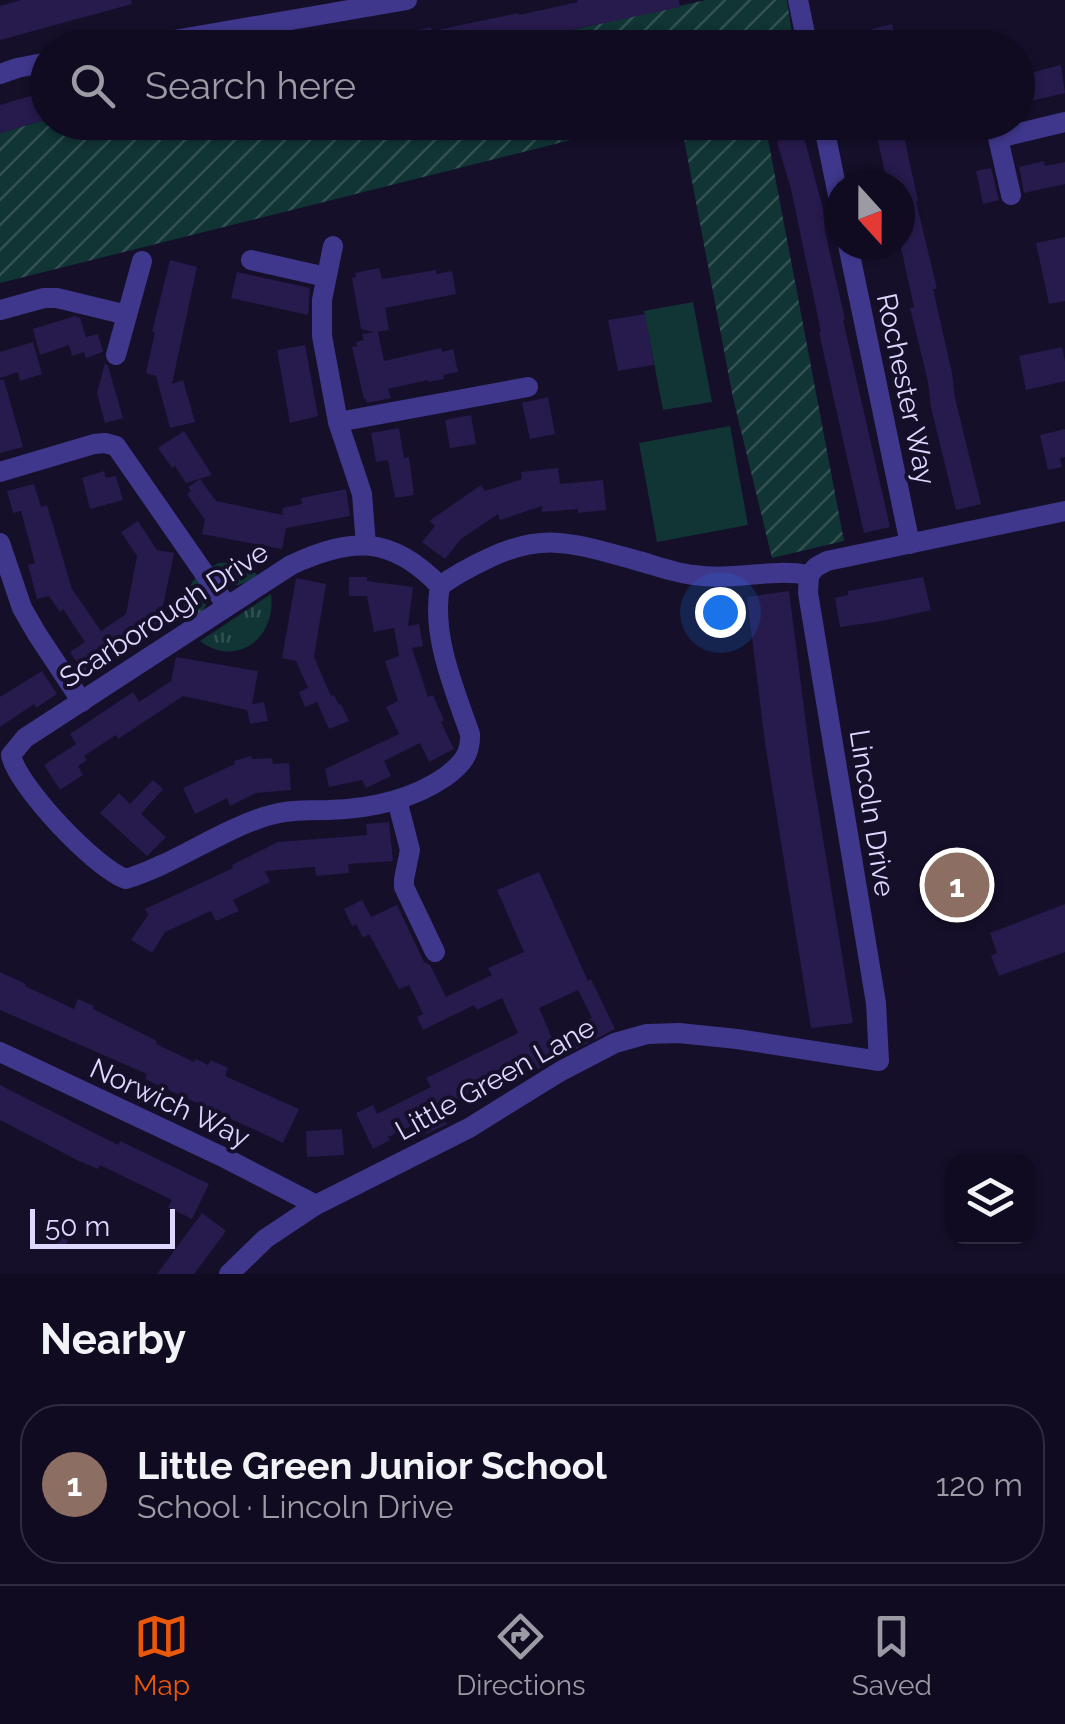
<!DOCTYPE html>
<html lang="en">
<head>
<meta charset="utf-8">
<style>
  body { margin:0; font-family:Raleway,sans-serif; background:#1e192d; color:#f1f3f6 }
  .controls { position:absolute; right:30px; bottom:30px; display:grid; overflow:hidden; border-radius:20px; box-shadow:0 2px 8px #0004 }
  .controls button { width:90px; height:90px; display:grid; place-items:center; padding:0; border:0; border-bottom:2px solid #302b3e; background:#100b20; color:#f1f3f6; font:50px sans-serif }
  .compass { position:absolute; left:825px; top:170px; width:90px; height:90px; border-radius:50%; background:#100b20; box-shadow:0 2px 8px #0004; rotate:159deg }
  .scale { position:absolute; left:30px; bottom:25px; width:145px; box-sizing:border-box; padding-left:10px; border:5px solid #ded8ff; border-top:0; font-size:28px; line-height:35px; white-space:nowrap; color:#ded8ff; -webkit-text-stroke:8px #150f2a; paint-order:stroke }
  .you { position:absolute; left:720px; top:612px; width:35px; height:35px; margin:-25px; border:8px solid #fff; border-radius:50%; background:#1a73e8; box-shadow:0 0 0 15px #1a73e833 }
  .badge { display:grid; place-items:center; width:65px; height:65px; border-radius:50%; background:#ea580c; color:#fff; font-size:32px; font-weight:700 }
  .pin { position:absolute; translate:-50% -50%; border:5px solid #fff; box-shadow:0 2px 10px #0006 }
  .list { margin:0; padding:0; list-style:none }
  h2 { display:flex; justify-content:space-between; align-items:center; height:130px; margin:0; padding:0 40px; font-size:42px }
  h2 small { font-size:32px; font-weight:400; color:#9c9ba5 }
  .list li { display:grid; grid-template-columns:65px 1fr auto; gap:30px; align-items:center; box-sizing:border-box; height:160px; margin:0 20px 20px; padding:0 20px; border:2px solid #302b3e; border-radius:40px }
  .list b { display:block; font-size:38px; white-space:nowrap }
  .list p { margin:0; font-size:32px; white-space:nowrap; color:#9c9ba5 }
  .list em { font-size:32px; font-style:normal; color:#9c9ba5 }
  .icon { flex:none; width:55px; height:55px; fill:none; stroke:currentColor; stroke-width:2; stroke-linecap:round; stroke-linejoin:round }
  .map { position:relative; flex:none; width:1065px; height:1274px; overflow:hidden }
  .search { position:absolute; background:#100b20; box-shadow:0 2px 8px #0004; left:30px; right:30px; top:30px; height:110px; display:flex; align-items:center; gap:25px; box-sizing:border-box; padding:0 35px; border-radius:55px; color:#9c9ba5; font-size:38px }
  .sheet { height:310px; background:#100b20 }
  nav { display:flex; justify-content:space-around; align-items:center; box-sizing:border-box; height:140px; border-top:2px solid #302b3e; background:#100b20; font-size:28px; color:#9c9ba5 }
  nav a { display:grid; justify-items:center; gap:5px }
  nav .on { color:#ea580c }
  .map>svg:first-child { display:block }
</style>
</head>
<body>
<div class="map">
<svg width="1065" height="1274" viewBox="0 0 1065 1274">
  <defs>
    <pattern id="grass-tufts" width="24" height="20" patternUnits="userSpaceOnUse" patternTransform="scale(2.5)"><rect width="24" height="20" fill="#113434"/><path d="M3 7l-1-3M5 7V3M7 7l1-3M15 17l-1-3M17 17v-4M19 17l1-3" fill="none" stroke="#335152"/></pattern>
    <pattern id="garden-furrows" width="10" height="10" patternUnits="userSpaceOnUse" patternTransform="scale(2.5)"><rect width="10" height="10" fill="#113434"/><path d="M-1 1l2-2M0 10L10 0M9 11l2-2" fill="none" stroke="#335152"/></pattern>
  </defs>
  <rect width="100%" height="100%" fill="#150f2a"/>
  <g fill="url(#grass-tufts)">
    <path d="M219,563C235,562 247,565 259,576C233,590 228,589 210,567Z"/>
    <path d="M198,575C212,600 211,607 187,624C180,606 185,589 198,575Z"/>
    <path d="M271,594C277,637 237,669 200,641Z"/>
  </g>
  <g fill="#113434">
    <path d="M693,302L712,402L663,410L644,311Z"/>
    <path d="M730,426L748,525L657,542L639,443Z"/>
  </g>
  <g fill="url(#garden-furrows)">
    <path d="M706,0H787L794,47L483,48L554,34Z"/>
    <path d="M45,120L49,124L100,122L104,126L116,122L639,123L0,283V133Z"/>
    <path d="M681,123H765L844,541L772,558L733,398Z"/>
  </g>
  <g fill="#271a4c" fill-rule="evenodd">
    <path d="M21,0H131L132,4L0,40V6Z"/>
    <path d="M577,0H679L680,7L499,45L483,48H371V41L431,27L432,31L519,13V15L578,2Z"/>
    <path d="M892,24L897,48H843V40L873,34L872,29Z"/>
    <path d="M1061,65L1065,93L1018,104V76Z"/>
    <path d="M37,94L38,98L48,95V119L0,133V105Z"/>
    <path d="M775,122H800L823,209L825,232L845,319L843,320L890,527L864,533L819,333L821,332L791,189L777,142L779,141Z"/>
    <path d="M901,122L918,201H916L937,289H933L952,373L955,398L981,504L956,510L931,407L928,382L910,308L914,307L900,243V185H888L875,128Z"/>
    <path d="M1044,161L1045,166L1065,162V184L1024,193L1019,167Z"/>
    <path d="M991,168L999,200L983,204L976,171Z"/>
    <path d="M1065,237V301L1049,304L1036,243Z"/>
    <path d="M170,260L197,267L172,384L183,380L195,422L170,428L156,376L146,373L155,332H152Z"/>
    <path d="M379,268L382,279L436,270V274L452,271L456,294L385,308L389,330L378,332L384,361L441,348L442,352L453,349L458,372L443,375L444,379L428,382V380L388,389L391,398L367,403L366,399H364L352,347L357,346L356,342L364,340L362,334L374,332L361,329L352,278L356,277L355,273Z"/>
    <path d="M237,272L310,288L308,315L231,298Z"/>
    <path d="M645,314L654,365L618,371L608,320Z"/>
    <path d="M75,316L80,318L86,337L98,334L103,352L86,358L84,352L72,356L69,345L40,355L33,329Z"/>
    <path d="M33,342L42,374L20,381L18,372L0,378V352Z"/>
    <path d="M305,345L318,416L290,423L277,350Z"/>
    <path d="M1062,347L1065,361V381L1026,390L1019,356Z"/>
    <path d="M105,363L108,366L123,418L105,423L97,393Z"/>
    <path d="M0,380H4L23,447L0,453Z"/>
    <path d="M548,397L555,434L530,439L522,403Z"/>
    <path d="M471,415L476,444L450,448L445,420Z"/>
    <path d="M399,428L404,458L409,457L414,495L395,498L388,460L376,462L371,433Z"/>
    <path d="M1065,429V457L1060,458L1062,467L1048,470L1040,435Z"/>
    <path d="M184,431L212,475L186,483L175,466L172,468L158,448Z"/>
    <path d="M558,468L560,484L603,480L606,510L578,513V509L542,512V506L500,520L498,514L461,539L445,559L422,542L435,526L429,521L481,485L485,491L522,479L521,472Z"/>
    <path d="M104,471L106,478L116,476L123,500L90,509L82,478Z"/>
    <path d="M200,479L216,501L283,515L282,508L302,504L301,498L346,489L350,516L286,528L282,549L202,534L205,520L187,494L191,491L188,487Z"/>
    <path d="M34,484L41,507L47,505L72,589L101,631L126,614L133,577L137,556L121,532L138,521L157,550L174,553L157,635L135,630L102,653L107,660L85,674L70,652L85,642L63,609L60,612L49,596L37,599L28,565L35,563L21,511L13,513L7,491Z"/>
    <path d="M349,577H367V581L413,587L408,626L419,624L423,646L412,648L428,697L433,695L444,720L441,722L454,749L429,762L420,743L384,761L391,776L366,788L362,780L329,787L325,769L399,734L386,707L398,701L385,661L399,656L394,628L374,632L367,596H349Z"/>
    <path d="M923,577L931,610L882,621L840,627L835,598L848,595V591Z"/>
    <path d="M296,578L326,584L314,657L331,696L334,695L339,705L341,704L349,721L329,729L317,702L305,707L299,692L308,688L296,661L282,658Z"/>
    <path d="M789,591L812,771L853,1023L811,1028L765,743L747,597Z"/>
    <path d="M176,657L258,671L252,704L264,702L268,721L250,724L247,710L183,696L118,739L116,735L84,756L87,760L78,766L83,775L60,790L44,765L76,744L70,734L133,692L139,702L171,681Z"/>
    <path d="M42,671L57,694L36,708L34,704L0,727V697Z"/>
    <path d="M251,756L252,759L272,758L273,764L289,763L291,790L256,793L230,806L227,798L195,814L183,788L235,764L234,761Z"/>
    <path d="M153,780L163,789L141,814L166,837L147,856L100,813L119,793L130,804Z"/>
    <path d="M389,822L393,861L348,864L349,873L316,876L315,867L265,871L270,882L233,900L239,911L216,921L211,911L165,932L152,953L131,940L148,915L145,909L233,868L232,865L278,842L367,835L366,824Z"/>
    <path d="M539,872L588,981L591,979L615,1029L538,1069L534,1062L439,1108L447,1124L426,1134L420,1122L388,1137L390,1140L373,1149L356,1113L373,1105L377,1114L431,1087L426,1078L518,1033L502,998L477,1010L474,1005L423,1030L417,1017L423,1014L409,985L399,989L369,934L363,938L356,924L352,926L344,909L362,900L371,917L397,905L424,962L430,965L446,997L492,975L488,968L524,952L497,890ZM578,990L592,1018L552,1038L539,1008Z"/>
    <path d="M1065,904V952L999,976L991,956L997,953L990,933Z"/>
    <path d="M0,972L26,984L25,986L74,1009L78,999L94,1006L93,1009L157,1041L156,1044L194,1062L196,1059L208,1065L211,1060L228,1068L225,1076L299,1109L283,1143L145,1079L147,1074L0,1010Z"/>
    <path d="M0,1085L118,1145L120,1141L209,1184L192,1219L168,1207L172,1200L100,1165L98,1169L77,1160L0,1120Z"/>
    <path d="M342,1129L344,1155L307,1157L306,1131Z"/>
    <path d="M202,1213L226,1231L194,1274H157Z"/>
    <path d="M56,1224L72,1231L65,1247L48,1240Z"/>
  </g>
  <g fill="none" stroke-linecap="round" stroke-linejoin="round">
    <g stroke="#3f378c" stroke-width="20">
      <path d="M798,0L808,48"/>
      <path d="M128,48L407,0"/>
      <path d="M0,74L17,68L48,62"/>
      <path d="M823,122L840,205"/>
      <path d="M1011,195L998,138L1065,122"/>
      <path d="M848,245L910,544"/>
      <path d="M333,246L322,300V336L338,422L362,494L366,545"/>
      <path d="M251,260L326,277"/>
      <path d="M0,310L44,298H57L127,315"/>
      <path d="M116,355L142,261"/>
      <path d="M338,422L528,387"/>
      <path d="M0,472L94,444L105,443L116,446L227,606"/>
      <path d="M0,543L22,608L37,634L82,702"/>
      <path d="M809,575L816,567L827,561L1065,511"/>
      <path d="M440,586C391,535 352,537 291,565L25,738L11,755C17,786 96,869 126,879C175,864 218,831 267,816C286,810 308,810 328,810C368,809 411,800 445,777C461,765 471,755 470,734C454,688 431,635 440,586C455,575 470,567 487,559C544,531 576,544 635,560C654,565 674,573 694,575C735,581 769,568 809,575"/>
      <path d="M397,800L410,850L404,879V887L435,952"/>
      <path d="M0,1052L225,1158L316,1205"/>
      <path d="M229,1274L265,1239L316,1205L469,1128L561,1071L615,1043L647,1034L679,1033L737,1039L879,1061L876,1003L808,593L809,575"/>
    </g>
  </g>
  <g text-anchor="middle" dominant-baseline="central" stroke-width="8" stroke-linejoin="round" paint-order="stroke">
    <g font-size="28" fill="#ded8ff" stroke="#150f2a">
      <text transform="translate(906 389) rotate(78)">Rochester Way</text>
      <text transform="translate(164 615) rotate(-33)">Scarborough Drive</text>
      <text transform="translate(872 813) rotate(81)">Lincoln Drive</text>
      <text transform="translate(495 1079) rotate(-29)">Little Green Lane</text>
      <text transform="translate(170 1103) rotate(25)">Norwich Way</text>
    </g>
  </g>
</svg>
<div class="controls">
<button><svg class="icon" aria-label="layers" viewBox="0 0 24 24"><path d="M12 4l9 5-9 5-9-5zM3 14l9 5 9-5"/></svg></button>
</div>
<svg class="compass" viewBox="-18 -18 36 36"><path d="M0-13l5 13h-10z" fill="#e53935"/><path d="M0 13l5-13h-10z" fill="#9c9ba5"/></svg>
<div class="scale">50 m</div>
<div class="you"></div>
<div class="pin badge" style="left:957px;top:885px;background:#8d6e63">1</div>
<div class="search"><svg class="icon" aria-label="search" viewBox="0 0 24 24"><circle cx="10" cy="10" r="6"/><path d="M15 15l6 6"/></svg>Search here</div>
</div>
<section class="sheet">
<h2>Nearby<small></small></h2>
<ul class="list">
<li><span class="badge" style="background:#8d6e63">1</span><div><b>Little Green Junior School</b><p>School · Lincoln Drive</p></div><em>120 m</em></li>
</ul>
</section>
<nav>
<a class="on"><svg class="icon" aria-label="map" viewBox="0 0 24 24"><path d="M3 6l6-2 6 2 6-2v14l-6 2-6-2-6 2zM9 4v14M15 6v14"/></svg>Map</a>
<a><svg class="icon" aria-label="directions" viewBox="0 0 24 24"><path d="M12 3l9 9-9 9-9-9zM9 14v-3h6M13 9l2 2-2 2"/></svg>Directions</a>
<a><svg class="icon" aria-label="saved" viewBox="0 0 24 24"><path d="M7 4h10v16l-5-4-5 4z"/></svg>Saved</a>
</nav>
</body>
</html>
